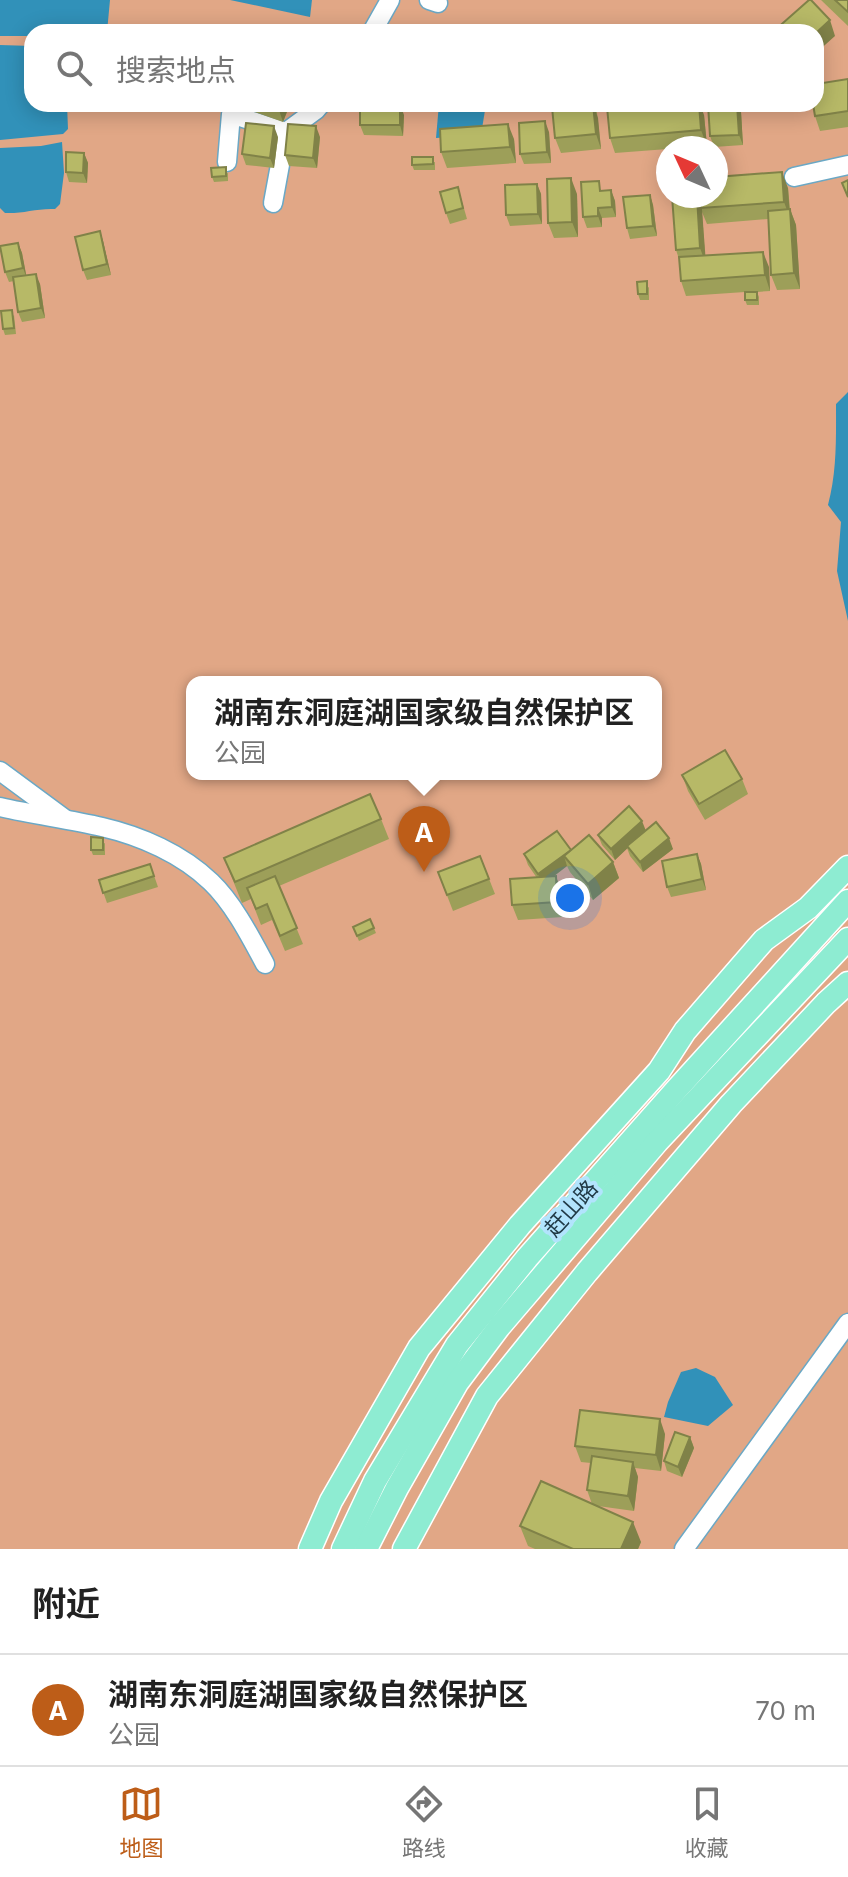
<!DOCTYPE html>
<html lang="zh">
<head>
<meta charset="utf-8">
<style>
  body { margin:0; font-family:Inter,"Noto Sans SC",sans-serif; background:#f6f6f6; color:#222 }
  .compass { position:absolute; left:656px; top:136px; width:72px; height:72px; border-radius:50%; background:#fff; box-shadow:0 4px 20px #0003; rotate:314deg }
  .you { position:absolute; left:570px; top:898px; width:28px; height:28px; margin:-20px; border:6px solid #fff; border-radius:50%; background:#1a73e8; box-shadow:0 0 0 12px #1a73e833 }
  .badge { display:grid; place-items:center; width:52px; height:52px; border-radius:50%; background:#bd5d18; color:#fff; font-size:26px; font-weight:700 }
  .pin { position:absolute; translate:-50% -66px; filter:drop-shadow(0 2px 4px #0008) }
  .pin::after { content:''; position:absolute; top:42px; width:28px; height:24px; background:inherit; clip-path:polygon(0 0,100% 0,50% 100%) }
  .popup { position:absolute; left:186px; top:676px; width:476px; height:104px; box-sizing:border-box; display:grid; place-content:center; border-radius:16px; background:#fff; filter:drop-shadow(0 2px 6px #0005); font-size:26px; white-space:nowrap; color:#767676 }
  .popup b { font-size:30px; color:#222 }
  .popup::after { content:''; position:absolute; left:50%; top:100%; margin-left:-16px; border:16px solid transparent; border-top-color:#fff }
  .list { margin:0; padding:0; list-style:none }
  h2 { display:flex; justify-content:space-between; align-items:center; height:104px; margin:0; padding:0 32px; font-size:34px }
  h2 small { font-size:26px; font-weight:400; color:#767676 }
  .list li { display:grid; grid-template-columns:52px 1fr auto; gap:24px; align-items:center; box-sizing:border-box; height:112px; padding:0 32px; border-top:2px solid #e0e0e0 }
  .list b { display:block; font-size:30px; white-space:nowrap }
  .list p { margin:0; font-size:26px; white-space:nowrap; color:#767676 }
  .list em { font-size:26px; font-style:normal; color:#767676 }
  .icon { flex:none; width:44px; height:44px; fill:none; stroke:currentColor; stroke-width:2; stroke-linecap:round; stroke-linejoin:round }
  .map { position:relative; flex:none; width:848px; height:1549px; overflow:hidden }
  .search { position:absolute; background:#fff; box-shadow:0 4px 20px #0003; left:24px; right:24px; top:24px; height:88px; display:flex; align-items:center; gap:20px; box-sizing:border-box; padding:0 28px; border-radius:24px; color:#767676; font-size:30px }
  .sheet { height:216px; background:#fff }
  nav { display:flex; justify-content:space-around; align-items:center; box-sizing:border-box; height:112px; border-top:2px solid #e0e0e0; background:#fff; font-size:22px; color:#767676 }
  nav a { display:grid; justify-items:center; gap:4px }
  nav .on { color:#bd5d18 }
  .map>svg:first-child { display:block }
</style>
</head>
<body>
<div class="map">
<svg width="848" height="1549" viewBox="0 0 848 1549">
  <rect width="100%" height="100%" fill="#b2e4fd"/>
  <path fill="#e1a786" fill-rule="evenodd" d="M0,0H848V1549H0ZM32,32H816V104H32ZM668,148H716V196H668ZM192,682H656V774H192Z"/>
  <g fill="#3191b9">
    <path d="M0,0H110L107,32H32V36H0Z"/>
    <path d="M230,0H312L310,17Z"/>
    <path d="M0,45L32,46V104H67L68,129L63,134L0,140Z"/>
    <path d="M439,104H486L481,135L436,138Z"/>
    <path d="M62,142L64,173L60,204L55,209C37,208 22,214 5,213L0,208V148L41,146Z"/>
    <path d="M848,392V621L837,571L841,522L828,505C837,471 836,439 836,404Z"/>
    <path d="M696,1368L715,1377L733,1405L708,1426L664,1417L668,1402L681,1372Z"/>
  </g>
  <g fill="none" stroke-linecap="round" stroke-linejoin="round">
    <defs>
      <g id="minor">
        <path d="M429,0L438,3"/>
        <path d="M372,32L390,0"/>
        <path d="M227,162L231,114L286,132"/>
        <path d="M794,177L848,165"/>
        <path d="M273,203L286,132L316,110L321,104"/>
        <path d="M0,771L65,819"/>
        <path d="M0,807C34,815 69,819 102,827C141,836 182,854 211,882C233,903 250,936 265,964"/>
        <path d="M684,1549L848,1323"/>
      </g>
      <g id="major">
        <path d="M310,1549L331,1501L419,1348L520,1225L659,1071L685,1031L764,940L808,908L848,867"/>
        <path d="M343,1549L375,1481L457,1345L527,1258L676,1090L848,901"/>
        <path d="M366,1549L397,1488L457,1383L499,1327L657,1142L848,939"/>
        <path d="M404,1549L487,1396L587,1272L731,1104L826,1003L848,983"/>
      </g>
    </defs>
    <use href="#minor" stroke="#6ba8c5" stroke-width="21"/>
    <use href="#major" stroke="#fff" stroke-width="25"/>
    <use href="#minor" stroke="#fff" stroke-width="18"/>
    <use href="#major" stroke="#8eecd2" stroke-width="22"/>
  </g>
  <g fill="#9d9f59">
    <path d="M821,0H848V26Z"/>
    <path d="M848,79V127L820,131L815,116Z"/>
    <path d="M232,104H290L283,122Z"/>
    <path d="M596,104L601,149L561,153L555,138Z"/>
    <path d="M617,104H634L633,105L704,115L707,146L615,153L610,138L618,106Z"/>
    <path d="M741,112L743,145L714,147L710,136Z"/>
    <path d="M404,115L403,136L364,135L360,125Z"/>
    <path d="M549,132L551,163L524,164L520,154Z"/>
    <path d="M278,137L274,168L246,165L242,154Z"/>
    <path d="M320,137L317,168L289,166L285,155Z"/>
    <path d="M514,139L516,163L447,168L441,152Z"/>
    <path d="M84,153L88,163L87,183L69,182L66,172Z"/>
    <path d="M435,162V170H414L412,165Z"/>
    <path d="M228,173V181L214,182L212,177Z"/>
    <path d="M537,184L541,194L542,224L510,226L506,215Z"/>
    <path d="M788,188L790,209L796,225L800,289L777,290L771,275L768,219L707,224L702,212L705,256L769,267L770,291L757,292L759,297V305H747L745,300V292L686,296L681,281L679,259L676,250L672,196Z"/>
    <path d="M611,190L615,201L616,217L602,218V227L587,228L583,217L603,191Z"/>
    <path d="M577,194L578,237L554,238L548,223Z"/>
    <path d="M650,195L653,205L657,236L630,239L627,228Z"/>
    <path d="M461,198L467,219L450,224L446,213Z"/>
    <path d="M100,231L103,241L111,275L87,280L83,270Z"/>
    <path d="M18,243L22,253L26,275L40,284L45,318L22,322L18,312L14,281L9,282L5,272Z"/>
    <path d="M649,287V300H640L638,294Z"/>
    <path d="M14,315L16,334L5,335L3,329Z"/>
    <path d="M682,775L742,779L748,794L705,820L688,791Z"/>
    <path d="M381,819L389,839L279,886L303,944L285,951L272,920L261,925L251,899L242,903L224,858Z"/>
    <path d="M646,831L673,849L643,872L630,856L627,848L615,860L602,845L598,835Z"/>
    <path d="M105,843V855H93L91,850Z"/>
    <path d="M571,850L613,862L619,878L593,900L570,872L567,866L553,877L556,876L561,892L563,917L518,920L512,905L537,878L528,865L524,854Z"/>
    <path d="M697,854L701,864L706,890L671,897L667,887Z"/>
    <path d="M480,856L495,894L453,911L438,872Z"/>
    <path d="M150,864L158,887L107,903L99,880Z"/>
    <path d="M370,919L376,933L359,941L353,927Z"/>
    <path d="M665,1434L661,1471L635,1468L638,1477L634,1511L598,1506L641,1542L638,1549H535L528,1546L520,1526L592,1504L587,1490L591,1463L581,1462L575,1446Z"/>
    <path d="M690,1437L694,1448L682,1477L667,1471L664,1461Z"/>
  </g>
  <g fill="#808248">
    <path d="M830,20L835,36L816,53V33Z"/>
    <path d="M279,104H290L283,122L278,107Z"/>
    <path d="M400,104L404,115L403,136L400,125Z"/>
    <path d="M593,104L598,118L601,149L596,134Z"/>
    <path d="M699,104H700L704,115L707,146L701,130Z"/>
    <path d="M737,104L741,112L743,145L739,135Z"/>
    <path d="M545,121L549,132L551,163L547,152Z"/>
    <path d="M508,124L514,139L516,163L510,147Z"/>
    <path d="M274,126L278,137L274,168L270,158Z"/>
    <path d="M316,126L320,137L317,168L313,158Z"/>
    <path d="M84,153L88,163L87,183L83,173Z"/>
    <path d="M782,172L788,188L790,218L784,202Z"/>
    <path d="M571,178L577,194L578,237L572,222Z"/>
    <path d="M537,184L541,194L542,224L538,214Z"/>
    <path d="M611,190L615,201L616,217L612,207Z"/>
    <path d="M650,195L653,205L657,236L653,226Z"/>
    <path d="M697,196H701L706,264L700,248Z"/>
    <path d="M598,208L602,218V227L598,216Z"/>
    <path d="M790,209L796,225L800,289L794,273Z"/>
    <path d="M100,231L103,241L111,275L107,264Z"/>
    <path d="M18,243L22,253L27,279L23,268Z"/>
    <path d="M763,252L769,267L770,291L765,275Z"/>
    <path d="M36,274L40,284L45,318L41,308Z"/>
    <path d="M642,821L646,831L615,860L611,849Z"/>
    <path d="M669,838L673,849L643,872L640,862Z"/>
    <path d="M571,850L564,856L567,866L542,885L538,874Z"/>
    <path d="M697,854L701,864L706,890L702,879Z"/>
    <path d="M613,862L619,878L593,900L588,884Z"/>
    <path d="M556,876L561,892L563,917L557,902Z"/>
    <path d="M660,1419L665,1434L661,1471L656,1455Z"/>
    <path d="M690,1437L694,1448L682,1477L678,1467Z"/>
    <path d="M633,1462L638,1477L634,1511L628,1496Z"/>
    <path d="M633,1522L641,1542L638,1549H621Z"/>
  </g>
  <g fill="#b7b967" stroke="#808248" stroke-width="2">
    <path d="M809,0H811L830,20L816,33L777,32L775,30Z"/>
    <path d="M835,0H848V12Z"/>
    <path d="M848,79V111L815,116L813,104H816V84Z"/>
    <rect x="360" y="104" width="40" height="21"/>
    <path d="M579,104H593L596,134L555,138L552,107Z"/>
    <path d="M647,104H699L701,130L610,138L607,107Z"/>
    <path d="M708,104H737L739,135L710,136Z"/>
    <path d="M545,121L547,152L520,154L519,123Z"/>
    <path d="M246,123L274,126L270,158L242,154Z"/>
    <path d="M288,124L316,126L313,158L285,155Z"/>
    <path d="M508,124L510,147L441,152L440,129Z"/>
    <path d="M66,152L84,153L83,173L66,172Z"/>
    <path d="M412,157H433V164L412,165Z"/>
    <path d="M226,167V176L212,177L211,168Z"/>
    <path d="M782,172L784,202L701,208L700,196H716V177Z"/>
    <path d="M571,178L572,222L548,223L547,179Z"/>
    <path d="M848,180V197L842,183Z"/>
    <path d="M599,181L600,191L611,190L612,207L598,208V216L583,217L581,182Z"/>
    <path d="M537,184L538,214L506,215L505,185Z"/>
    <path d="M458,187L463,208L446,213L440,192Z"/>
    <path d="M650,195L653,226L627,228L623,197Z"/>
    <path d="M672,196H697L700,248L676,250Z"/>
    <path d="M790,209L794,273L771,275L768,211Z"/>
    <path d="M100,231L107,264L83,270L75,237Z"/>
    <path d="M18,243L23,268L5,272L0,246Z"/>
    <path d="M763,252L765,275L681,281L679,257Z"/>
    <path d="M36,274L41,308L18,312L13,277Z"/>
    <path d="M647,281V294H638L637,282Z"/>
    <rect x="745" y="292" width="12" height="8"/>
    <path d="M12,310L14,328L3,329L1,311Z"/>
    <path d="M725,750L742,779L699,804L682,775Z"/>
    <path d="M370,794L381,819L235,882L224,858Z"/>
    <path d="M629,806L642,821L611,849L598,835Z"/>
    <path d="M656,822L669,838L640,862L627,846Z"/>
    <path d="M557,831L571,850L538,874L524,854Z"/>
    <path d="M589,835L613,862L588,884L564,856Z"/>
    <path d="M91,837L103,838V850H91Z"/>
    <path d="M697,854L702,879L667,887L662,861Z"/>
    <path d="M480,856L489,879L447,895L438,872Z"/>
    <path d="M150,864L154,876L103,893L99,880Z"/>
    <path d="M275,876L297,928L280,936L267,904L256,909L247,888Z"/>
    <path d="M556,876L557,902L512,905L510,879Z"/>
    <path d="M370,919L374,928L357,936L353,927Z"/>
    <path d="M580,1410L660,1419L656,1455L575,1446Z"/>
    <path d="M675,1432L690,1437L678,1467L664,1461Z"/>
    <path d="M592,1456L633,1462L628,1496L587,1490Z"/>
    <path d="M541,1481L633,1522L621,1549H573L520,1526Z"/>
  </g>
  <g text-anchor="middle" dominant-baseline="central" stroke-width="8" stroke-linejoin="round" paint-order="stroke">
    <g font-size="22" fill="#213a47" stroke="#b2e4fd">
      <text transform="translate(571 1208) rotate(-48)">赶山路</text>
    </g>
  </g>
</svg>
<svg class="compass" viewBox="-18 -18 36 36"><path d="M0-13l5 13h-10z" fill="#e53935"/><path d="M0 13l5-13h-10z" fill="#767676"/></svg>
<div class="you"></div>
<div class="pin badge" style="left:424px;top:872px">A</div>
<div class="popup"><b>湖南东洞庭湖国家级自然保护区</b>公园</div>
<div class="search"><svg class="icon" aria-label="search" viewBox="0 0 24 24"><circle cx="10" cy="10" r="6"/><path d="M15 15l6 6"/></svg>搜索地点</div>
</div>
<section class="sheet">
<h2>附近<small></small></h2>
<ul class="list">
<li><span class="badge">A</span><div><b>湖南东洞庭湖国家级自然保护区</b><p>公园</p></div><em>70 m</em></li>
</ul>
</section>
<nav>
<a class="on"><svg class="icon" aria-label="map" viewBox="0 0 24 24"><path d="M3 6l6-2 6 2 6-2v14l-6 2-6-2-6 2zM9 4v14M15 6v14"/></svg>地图</a>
<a><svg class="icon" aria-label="directions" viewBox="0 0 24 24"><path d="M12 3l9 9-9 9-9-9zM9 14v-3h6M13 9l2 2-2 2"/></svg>路线</a>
<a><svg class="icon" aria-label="saved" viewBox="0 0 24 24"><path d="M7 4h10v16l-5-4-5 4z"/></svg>收藏</a>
</nav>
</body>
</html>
